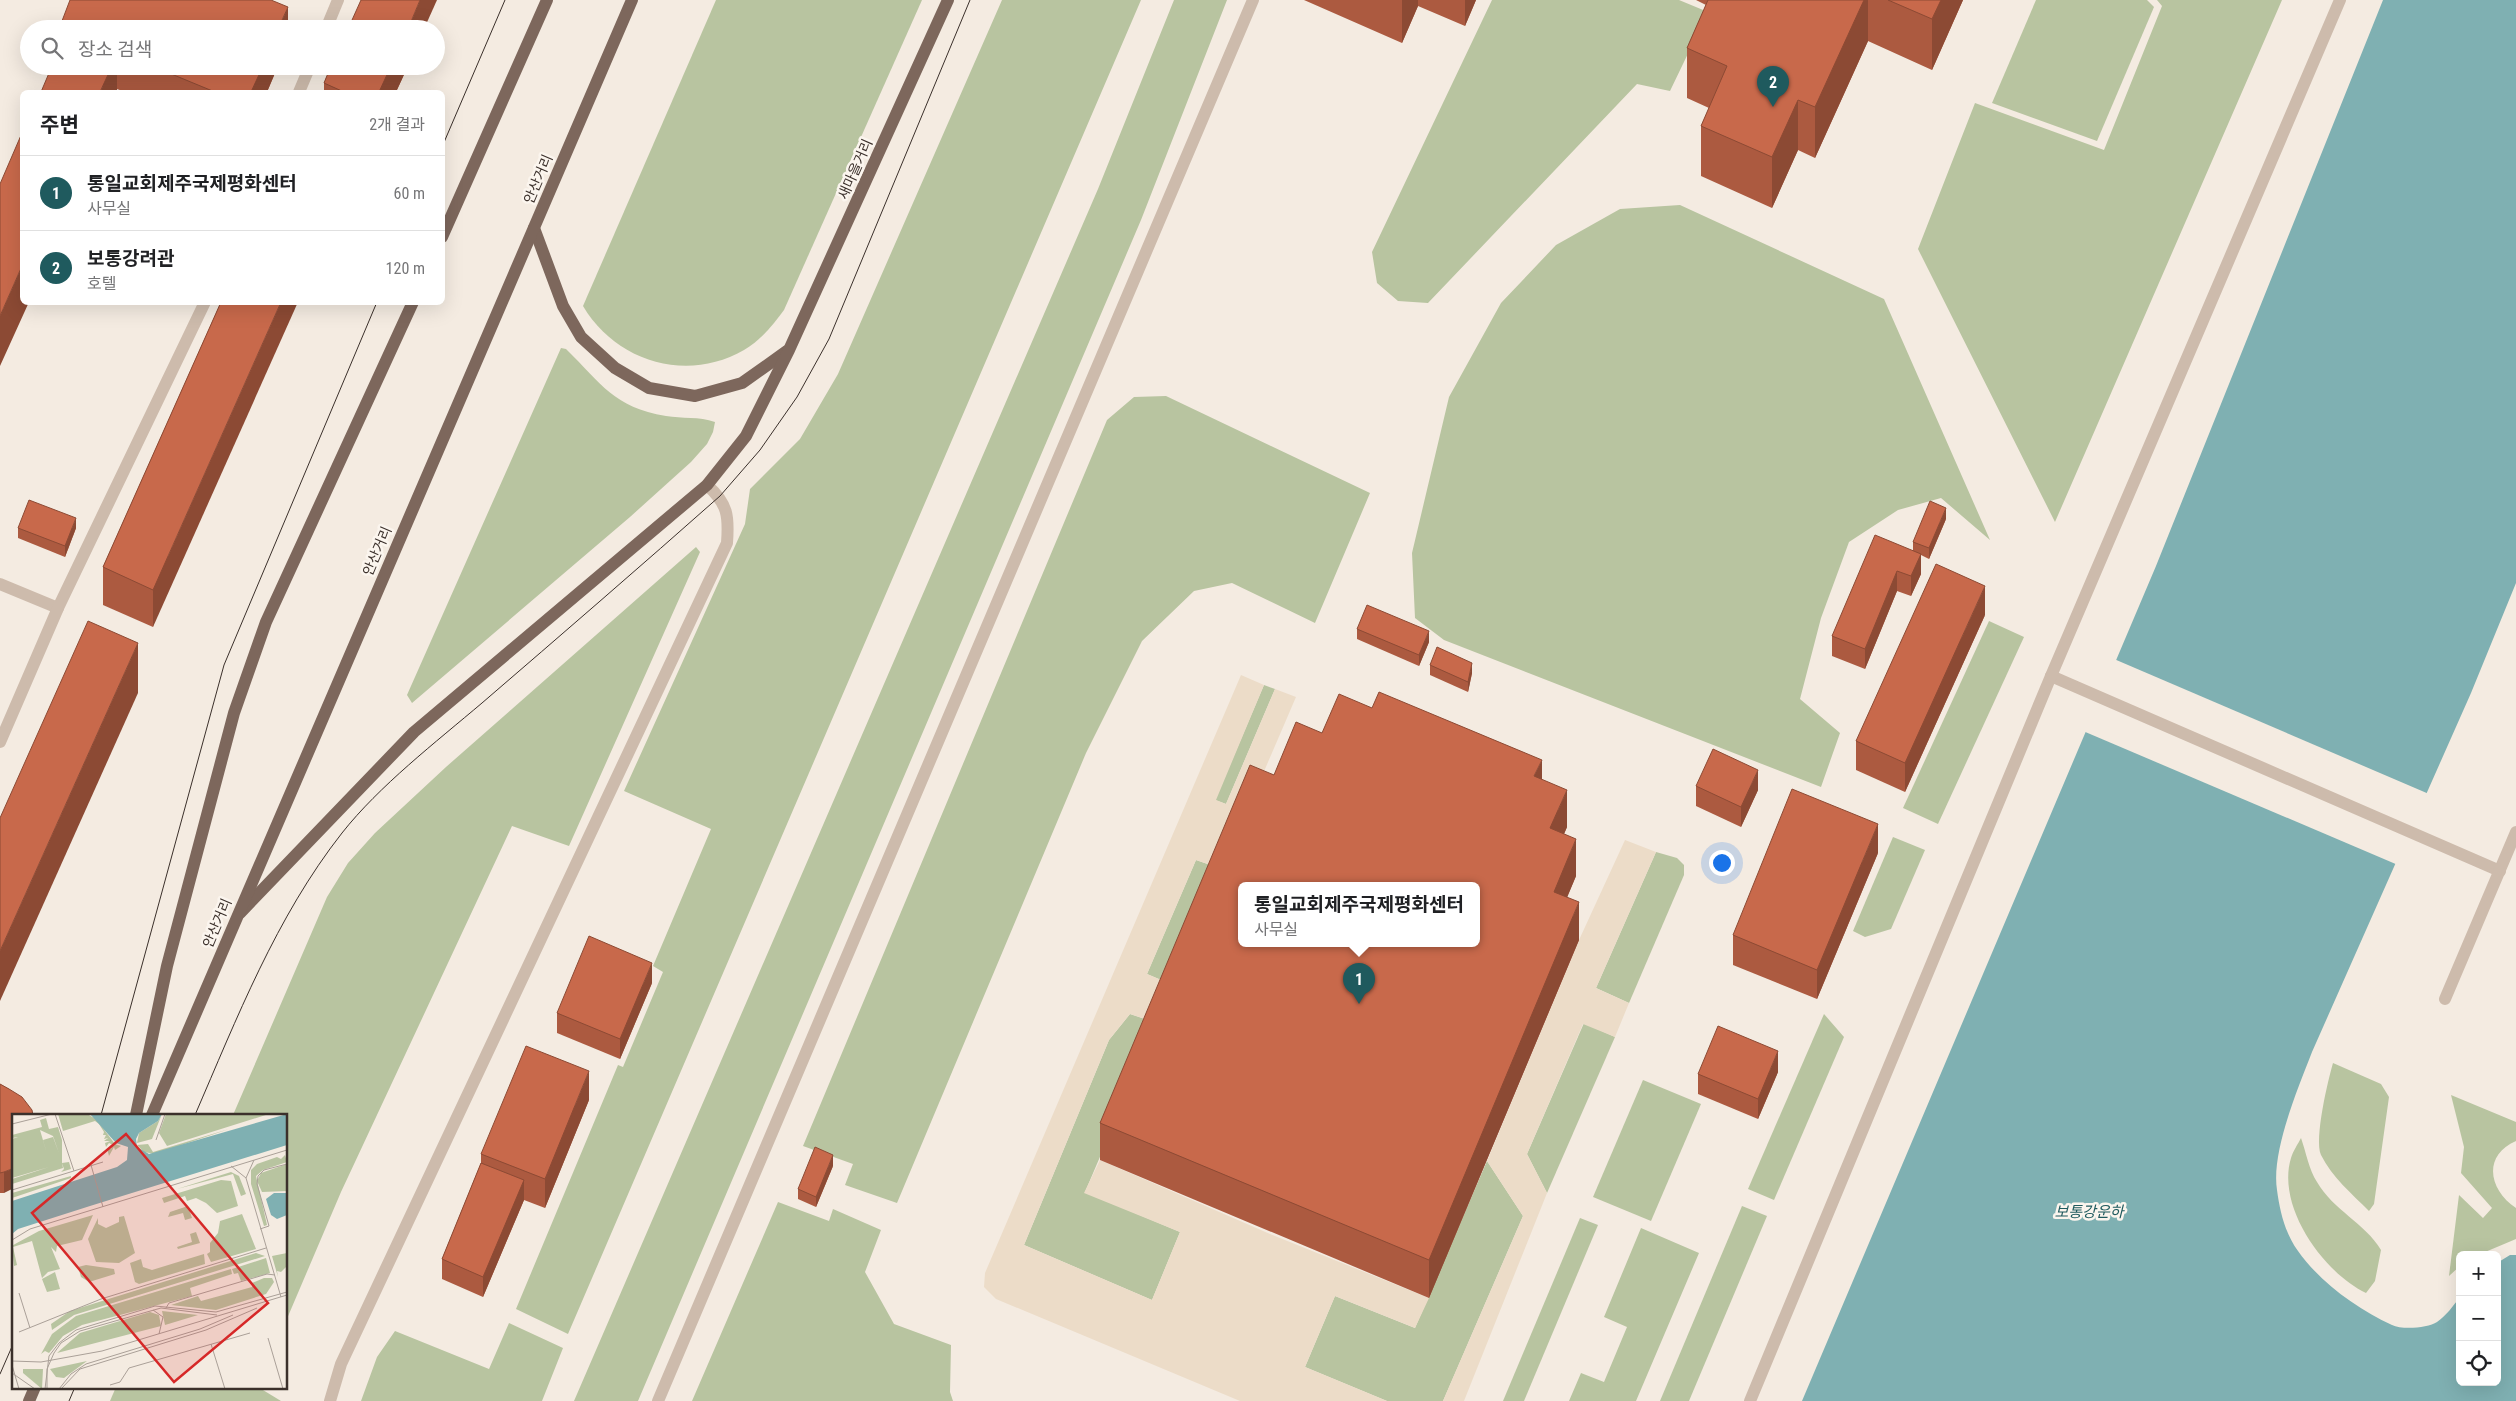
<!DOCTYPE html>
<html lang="ko">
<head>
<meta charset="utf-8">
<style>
  body { margin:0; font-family:"Roboto Condensed","Noto Sans KR",sans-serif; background:#f6f6f6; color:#202124 }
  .controls { position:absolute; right:15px; bottom:15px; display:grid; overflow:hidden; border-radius:8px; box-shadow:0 5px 20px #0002 }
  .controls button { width:45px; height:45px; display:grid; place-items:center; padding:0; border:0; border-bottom:1px solid #e0e0e0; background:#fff; color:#202124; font:25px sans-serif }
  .you { position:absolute; left:1721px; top:862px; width:18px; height:18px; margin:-12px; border:4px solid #fff; border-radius:50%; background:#1a73e8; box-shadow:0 0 0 8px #1a73e833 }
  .badge { display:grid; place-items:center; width:32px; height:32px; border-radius:50%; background:#1f5a5e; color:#fff; font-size:16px; font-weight:700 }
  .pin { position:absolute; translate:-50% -41px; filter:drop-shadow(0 1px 2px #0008) }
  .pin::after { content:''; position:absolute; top:26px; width:18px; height:15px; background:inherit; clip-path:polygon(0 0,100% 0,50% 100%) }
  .popup { position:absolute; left:1238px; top:882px; width:242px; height:65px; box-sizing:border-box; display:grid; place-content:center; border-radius:8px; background:#fff; filter:drop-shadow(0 1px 4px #0005); font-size:16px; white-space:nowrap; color:#757577 }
  .popup b { font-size:19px; color:#202124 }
  .popup::after { content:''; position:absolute; left:50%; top:100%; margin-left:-10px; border:10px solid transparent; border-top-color:#fff }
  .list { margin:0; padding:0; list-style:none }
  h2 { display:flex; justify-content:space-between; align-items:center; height:65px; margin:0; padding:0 20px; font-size:21px }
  h2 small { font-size:16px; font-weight:400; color:#757577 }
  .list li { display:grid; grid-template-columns:32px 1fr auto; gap:15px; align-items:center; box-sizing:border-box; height:75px; padding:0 20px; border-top:1px solid #e0e0e0 }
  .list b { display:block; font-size:19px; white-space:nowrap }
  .list p { margin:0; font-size:16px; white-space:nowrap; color:#757577 }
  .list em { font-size:16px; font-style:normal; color:#757577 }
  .icon { flex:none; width:28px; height:28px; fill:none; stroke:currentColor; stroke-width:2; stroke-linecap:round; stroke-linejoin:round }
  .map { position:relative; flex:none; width:2516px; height:1401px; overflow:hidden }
  .search { position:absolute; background:#fff; box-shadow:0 5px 20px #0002; left:20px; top:20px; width:425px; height:55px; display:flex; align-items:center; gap:12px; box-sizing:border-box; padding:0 18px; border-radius:28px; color:#757577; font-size:19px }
  .panel { position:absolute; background:#fff; box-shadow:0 5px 20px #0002; left:20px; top:90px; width:425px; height:215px; border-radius:8px }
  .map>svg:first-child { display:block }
</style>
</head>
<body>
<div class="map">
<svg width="2516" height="1401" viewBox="0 0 2516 1401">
  <rect width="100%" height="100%" fill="#f4ebe1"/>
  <g fill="#b8c4a0">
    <path d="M716,0H922L784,310C773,325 761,340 744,350C687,383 616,362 583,306Z"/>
    <path d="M1002,0H1141L568,1334L516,1309L618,1065L623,1067L663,972L653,966L711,829L624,791L745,524L750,489L800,439L838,374Z"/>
    <path d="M1174,0H1227L1141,220L638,1401H574L1098,189Z"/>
    <path d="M1492,0H1679L1708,12L1670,91L1637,84L1428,303L1398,301L1377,283L1372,252Z"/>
    <path d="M2036,0H2147L2154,7L2097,141L1992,103Z"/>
    <path d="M2157,0H2282L2055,522L1918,249L1975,103L2104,150L2162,6Z"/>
    <path d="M1680,205L1884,299L1990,540L1941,498L1898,510L1849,542L1821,618L1800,699L1840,733L1821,787L1444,640L1415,618L1412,553L1449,397L1501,303L1556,245L1620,209Z"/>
    <path d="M561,348L566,349C602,384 613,407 666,416C682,419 699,416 715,422L713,432L707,444L691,462L630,517L412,703L407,695Z"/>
    <path d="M1166,396L1370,493L1315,623L1232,583L1194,591L1142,641L1086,753L897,1203L845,1185L853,1164L803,1146L1107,420L1134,397Z"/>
    <path d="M696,547L700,552L569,846L512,826L341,1192L286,1321V1115H233L327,897L348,863L375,833L446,767Z"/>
    <path d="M1989,621L2024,637L1938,824L1903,808Z"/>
    <path d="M1264,685L1275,689L1226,804L1215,800Z"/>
    <path d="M1893,837L1925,850L1891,929L1865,937L1853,931Z"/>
    <path d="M1656,852L1677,858L1684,865V875L1629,1003L1596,988Z"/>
    <path d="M1196,860L1222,869L1173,985L1147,974Z"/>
    <path d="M1130,1014L1157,1023L1085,1192L1180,1232L1152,1300L1024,1245L1109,1040Z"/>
    <path d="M1824,1014L1844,1037L1774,1200L1748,1189Z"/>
    <path d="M1584,1023L1615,1037L1547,1193L1527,1154Z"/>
    <path d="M2333,1063L2381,1084L2389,1097L2374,1204L2369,1211C2352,1194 2332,1177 2321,1155C2314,1139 2328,1080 2333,1063Z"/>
    <path d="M1643,1080L1701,1104L1651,1221L1593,1197Z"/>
    <path d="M2451,1095L2516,1122V1141C2482,1156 2489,1190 2516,1208V1239L2478,1255H2460V1266L2449,1276L2459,1195L2483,1218L2492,1208L2461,1173L2464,1147Z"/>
    <path d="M2301,1138C2306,1152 2309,1170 2317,1182C2333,1210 2365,1223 2381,1250L2375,1281L2366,1293C2324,1273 2276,1207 2291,1158C2293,1151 2298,1144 2301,1138Z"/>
    <path d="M1487,1161L1523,1216L1443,1401H1387L1305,1367L1335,1296L1415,1328Z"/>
    <path d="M778,1202L829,1221L833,1209L881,1230L865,1272L894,1324L951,1345L950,1392L953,1401H692Z"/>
    <path d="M1742,1206L1767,1216L1689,1401H1660Z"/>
    <path d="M1580,1218L1598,1225L1524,1401H1503Z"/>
    <path d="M1641,1228L1699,1253L1636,1401H1569L1581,1373L1604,1382L1627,1327L1604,1317Z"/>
    <path d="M509,1323L563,1348L542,1401H361L377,1357L395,1331L489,1369Z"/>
    <path d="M116,1387H258L281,1401H110Z"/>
  </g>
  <g fill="#ecdcc8">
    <path d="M1241,675L1264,685L1216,800L1226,804L1275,689L1296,697L1222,869L1196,860L1147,974L1173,985L1157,1023L1130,1014L1109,1040L1024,1245L1152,1300L1180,1232L1084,1193L1100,1160L1270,1234L1429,1298L1415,1328L1335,1296L1305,1367L1387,1401H1240L996,1299L984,1287L985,1273Z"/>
    <path d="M1625,840L1656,852L1596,988L1629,1003L1615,1037L1583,1024L1527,1154L1547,1193L1464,1401H1443L1523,1216L1487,1161L1579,940Z"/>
  </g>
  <path fill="#7fb0b2" d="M2383,0H2516V583L2471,693L2312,1052C2298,1088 2271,1152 2277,1190C2280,1212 2285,1233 2298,1251C2320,1282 2357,1309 2392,1325C2402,1330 2428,1328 2437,1322C2446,1316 2453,1306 2460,1297V1382H2497V1263L2510,1255H2516V1401H1802L2156,566Z"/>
  <path fill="#f4ebe1" d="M2114,659L2429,794L2398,865L2083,731Z"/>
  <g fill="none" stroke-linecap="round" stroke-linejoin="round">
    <g stroke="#cdbbac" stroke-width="12">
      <path d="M326,29L338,0"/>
      <path d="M299,92L310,66"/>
      <path d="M0,584L58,608"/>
      <path d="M2051,676L2500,871"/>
      <path d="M0,742L58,608L205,302"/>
      <path d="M2445,999L2516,832"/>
      <path d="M330,1401L341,1364L727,543C729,516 728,504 707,485"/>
      <path d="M658,1401L1253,0"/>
      <path d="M1750,1401L2051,676L2340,0"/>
    </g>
    <g stroke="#7d675c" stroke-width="12">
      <path d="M534,228L563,306L581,337L615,368L649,388L695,396L742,383L787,351"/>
      <path d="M442,237L547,0"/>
      <path d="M240,913L414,732L707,485L746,436L789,350L948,0"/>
      <path d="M136,1115L167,966L234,713L266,622L413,302"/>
      <path d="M152,1115L632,0"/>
      <path d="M29,1401L35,1387"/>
    </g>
    <g stroke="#3b302b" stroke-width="1">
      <path d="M442,147L505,0"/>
      <path d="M101,1115L224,665L377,302"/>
      <path d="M195,1115C237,1018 276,917 342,833C379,786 436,742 482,703C561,635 641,566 720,496L760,450L797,397L829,339L970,0"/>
      <path d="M0,1374L14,1342"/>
      <path d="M69,1401L75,1387"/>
    </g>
  </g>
  <g fill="#ac5a40">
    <path d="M1304,0H1476L1465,26L1418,6L1402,43Z"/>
    <path d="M1696,0H1963L1932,70L1868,41L1815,158L1798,150L1772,208L1701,176V126L1709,108L1687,98V48L1706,5Z"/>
    <path d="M62,21L288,29H62Z"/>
    <path d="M52,66H278L267,92H125L117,89V92Z"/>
    <path d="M331,66H408L396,92H324V83Z"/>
    <path d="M221,302L153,627L103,605V567Z"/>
    <path d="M1946,519L1929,559L1921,555V574L1911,596L1897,591L1865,669L1832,656V636L1913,550V542Z"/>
    <path d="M18,528H76L65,557L18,538Z"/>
    <path d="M1985,615L1905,792L1856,770V741Z"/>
    <path d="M1357,629L1429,642L1419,666L1357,639Z"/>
    <path d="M1430,665L1472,673L1468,692L1430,675Z"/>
    <path d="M1274,775L1542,779L1567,827L1564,834L1576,876L1567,897L1579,940L1429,1298L1100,1160V1123Z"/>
    <path d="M1696,786L1758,790L1741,827L1696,806Z"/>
    <path d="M1878,853L1817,999L1733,965V935Z"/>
    <path d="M652,983L620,1059L557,1033V1013Z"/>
    <path d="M1778,1072L1758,1119L1698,1094V1074Z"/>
    <path d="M0,1084L9,1089L4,1193H0Z"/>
    <path d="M589,1100L545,1208L524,1200L483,1297L442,1279V1259L481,1163V1154Z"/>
    <path d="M833,1166L816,1207L798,1199V1189Z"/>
  </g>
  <g fill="#8c4a34">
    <path d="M420,0H437L424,29H408Z"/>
    <path d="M1402,0H1418V6L1402,43Z"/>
    <path d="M1465,0H1476L1465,26Z"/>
    <path d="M1864,0H1868V41L1815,158V107Z"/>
    <path d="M1941,0H1963L1932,70V19Z"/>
    <path d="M288,7V29H278Z"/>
    <path d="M112,66H117V92H100Z"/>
    <path d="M263,66H278L267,92H251Z"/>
    <path d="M391,66H408L396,92H379Z"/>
    <path d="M1798,100V150L1772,208V157Z"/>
    <path d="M22,266V302H29L0,366V316Z"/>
    <path d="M281,302H298L153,627V590Z"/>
    <path d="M1946,508V519L1929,559V548Z"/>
    <path d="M76,518V528L65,557V546Z"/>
    <path d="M1921,554V574L1911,596V576Z"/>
    <path d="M1897,571V591L1865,669V649Z"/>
    <path d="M1985,586V615L1905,792V763Z"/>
    <path d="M1429,631V642L1419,666V655Z"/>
    <path d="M138,643V693L0,1001V951Z"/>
    <path d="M1472,663V673L1468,692V682Z"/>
    <path d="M1542,760V797L1534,776Z"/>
    <path d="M1758,770V790L1741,827V807Z"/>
    <path d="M1567,790V827L1550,866V828Z"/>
    <path d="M1878,824V853L1817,999V970Z"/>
    <path d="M1576,839V876L1554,929V892Z"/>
    <path d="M1579,902V940L1429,1298V1260Z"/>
    <path d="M652,963V983L620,1059V1039Z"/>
    <path d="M1778,1051V1072L1758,1119V1099Z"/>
    <path d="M589,1071V1100L545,1208V1179Z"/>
    <path d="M833,1155V1166L816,1207V1197Z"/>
    <path d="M14,1168V1188L4,1193V1172Z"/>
    <path d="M524,1180V1200L483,1297V1277Z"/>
  </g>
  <g fill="#c8694b" stroke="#8c4a34" fill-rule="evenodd">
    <path d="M70,0H271L288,7L278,29H82L62,21Z"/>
    <path d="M361,0H420L408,29H348Z"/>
    <path d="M1708,0H1864L1815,107L1798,100L1772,157L1701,126L1727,66L1687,48Z"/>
    <path d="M1888,0H1941L1932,19Z"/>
    <path d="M52,66H112L100,92H41Z"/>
    <path d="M152,66H263L251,92H215Z"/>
    <path d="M331,66H391L379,92H344L324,83Z"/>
    <path d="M22,133V266L0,316V184Z"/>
    <path d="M221,302H281L153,590L103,567Z"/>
    <path d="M29,500L76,518L65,546L18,528Z"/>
    <path d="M1930,501L1946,508L1929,548L1913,542Z"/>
    <path d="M1875,535L1921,554L1911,576L1897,571L1865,649L1832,636Z"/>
    <path d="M1936,564L1985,586L1905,763L1856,741Z"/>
    <path d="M1367,605L1429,631L1419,655L1357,629Z"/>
    <path d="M88,621L138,643L0,951V818Z"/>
    <path d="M1437,647L1472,663L1468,682L1430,665Z"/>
    <path d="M1379,692L1542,760L1534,776L1567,790L1550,828L1576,839L1554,892L1579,902L1429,1260L1100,1123L1250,765L1274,775L1296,722L1322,733L1339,694L1372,708ZM1242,885H1476V943H1242Z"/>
    <path d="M1713,749L1758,770L1741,807L1696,786Z"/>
    <path d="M1792,789L1878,824L1817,970L1733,935Z"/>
    <path d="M589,936L652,963L620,1039L557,1013Z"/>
    <path d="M1718,1026L1778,1051L1758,1099L1698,1074Z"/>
    <path d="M526,1046L589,1071L545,1179L481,1154Z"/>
    <path d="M0,1084L9,1089L22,1097L32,1110L33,1115H14V1168L4,1172L0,1173Z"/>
    <path d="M815,1147L833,1155L816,1197L798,1189Z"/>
    <path d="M481,1163L524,1180L483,1277L442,1259Z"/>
  </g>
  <g text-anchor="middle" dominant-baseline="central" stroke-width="5" stroke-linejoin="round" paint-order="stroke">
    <g font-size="14" fill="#3b302b" stroke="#fbf5ee">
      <text transform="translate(855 169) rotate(-66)">새마을거리</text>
      <text transform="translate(538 179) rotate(-67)">안산거리</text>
      <text transform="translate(377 551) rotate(-67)">안산거리</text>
      <text transform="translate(217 923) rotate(-67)">안산거리</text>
    </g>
    <g font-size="15" font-style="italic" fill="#1f5a5e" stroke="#fbf5ee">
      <text x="2089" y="1212">보통강운하</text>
    </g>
  </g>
  <g transform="translate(12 1114)">
    <rect width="275" height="275" fill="#f4ebe1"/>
    <path d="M46,0H75L84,5L103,30L109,32L103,36L102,33L97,42L95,34L99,35L101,31L97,29L94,33L93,29L98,27H92L96,24L92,25L94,21H91L92,18L87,10L83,7L51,17ZM150,0L140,25L125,29L127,19L146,7ZM154,0L214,1L257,0L155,32L147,19ZM34,4L37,15L46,13L50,26V49L57,48L59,55L49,58L52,55L50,49L51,54L0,70V65L37,53L0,64V25L6,23L0,24V21L30,13L28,6ZM28,16L41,22L47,39L41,23L31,26L35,40ZM217,15L143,40L132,38L125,31L136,30L141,38ZM273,41L275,48L251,56L244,62L255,111L252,112L239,70V56L245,50L265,43L269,45ZM275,50V77L250,78L245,67L249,59ZM219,58L227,62L234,80L229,82L221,60L165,75ZM59,62V64L0,84V79ZM209,66L219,67L226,92L205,99L194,89L184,84L175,87L173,82L152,89L150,84ZM176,92L180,104L173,106L171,99L156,103L158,98ZM230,100L244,135L199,148L195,140L198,138V129L206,119L208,107ZM81,101L70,126L45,132L44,138L39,133L48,155L36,158L30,164L20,127L1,133L5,151L2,152L0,132L3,130L27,117ZM112,102L123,139L107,149L84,148L76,125L86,104V110L94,114L107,108V103ZM184,118L188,129L166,135L165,133L180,128L178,120ZM244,139L253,142L62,201L40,216L39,210L58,197ZM275,139V152L269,158L265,157L266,163L260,142ZM192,140L193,150L127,170L123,168L118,149L129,145L131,153L140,156ZM254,144L258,159L229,167L226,159L222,160L220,155ZM74,151L102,155L103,160L77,168L69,163L66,153ZM219,155L220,160L178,174L180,182L70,211L51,222L37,239L33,237L29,240L40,220L64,202ZM43,158L48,175L35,178L30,165ZM252,164H260L262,168L254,180L204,196L159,191L186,182L189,187L222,178L240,173V169ZM150,197L186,201L153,211ZM138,198L147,201L149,212L45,239L68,219ZM75,247L52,264L44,263L38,255ZM11,255H31L30,275L11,259Z" fill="#b8c4a0" fill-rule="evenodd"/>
    <path d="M78,0H150L146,7L127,19L124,25L125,33L137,40L275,0V31L78,92L6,115L0,120V87L105,53L115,46L116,33L104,29ZM262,79H275V101L265,105L259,101L254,85Z" fill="#7fb0b2"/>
    <path fill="none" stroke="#aaa098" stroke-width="1" d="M43,0L62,57M0,10L40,0M144,26L153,0M79,51L91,93M219,52L234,64L242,46M234,64L269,183M0,76L91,48M248,115L257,112L245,70L246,62L252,56L275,50M0,126L18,115L275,36M7,179L18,214M154,194L157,189L255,160L263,161M141,196L151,203L147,220M7,218L89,185L254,134M256,224L271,275M199,230L213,275M0,247L29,248L90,237L275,181M0,251L7,275M0,259L23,275M98,271L108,268L117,254L238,219M33,275L37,242L47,229L64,216L143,192L204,198L275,178M35,275V255L42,239L49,229L68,217L149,194L205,201M47,275L59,260L74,250L188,215L221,201M49,275L68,255L194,216L245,194"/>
    <path fill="#d62828" fill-opacity="0.15" stroke="#d62828" stroke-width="2.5" d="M114,20L256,189L162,268L20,99Z"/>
    <rect width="275" height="275" fill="none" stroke="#3b302b" stroke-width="2.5"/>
  </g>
</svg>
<div class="controls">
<button>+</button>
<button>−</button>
<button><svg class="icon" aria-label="locate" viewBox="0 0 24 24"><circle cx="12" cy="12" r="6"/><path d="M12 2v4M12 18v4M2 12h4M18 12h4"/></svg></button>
</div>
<div class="you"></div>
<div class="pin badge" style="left:1359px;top:1004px">1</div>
<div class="popup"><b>통일교회제주국제평화센터</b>사무실</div>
<div class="pin badge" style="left:1773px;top:107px">2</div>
<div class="search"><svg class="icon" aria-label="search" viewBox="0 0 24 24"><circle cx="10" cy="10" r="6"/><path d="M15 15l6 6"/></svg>장소 검색</div>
<section class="panel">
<h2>주변<small>2개 결과</small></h2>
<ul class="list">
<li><span class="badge">1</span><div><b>통일교회제주국제평화센터</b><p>사무실</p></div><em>60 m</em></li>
<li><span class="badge">2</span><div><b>보통강려관</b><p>호텔</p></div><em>120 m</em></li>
</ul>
</section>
</div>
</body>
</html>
